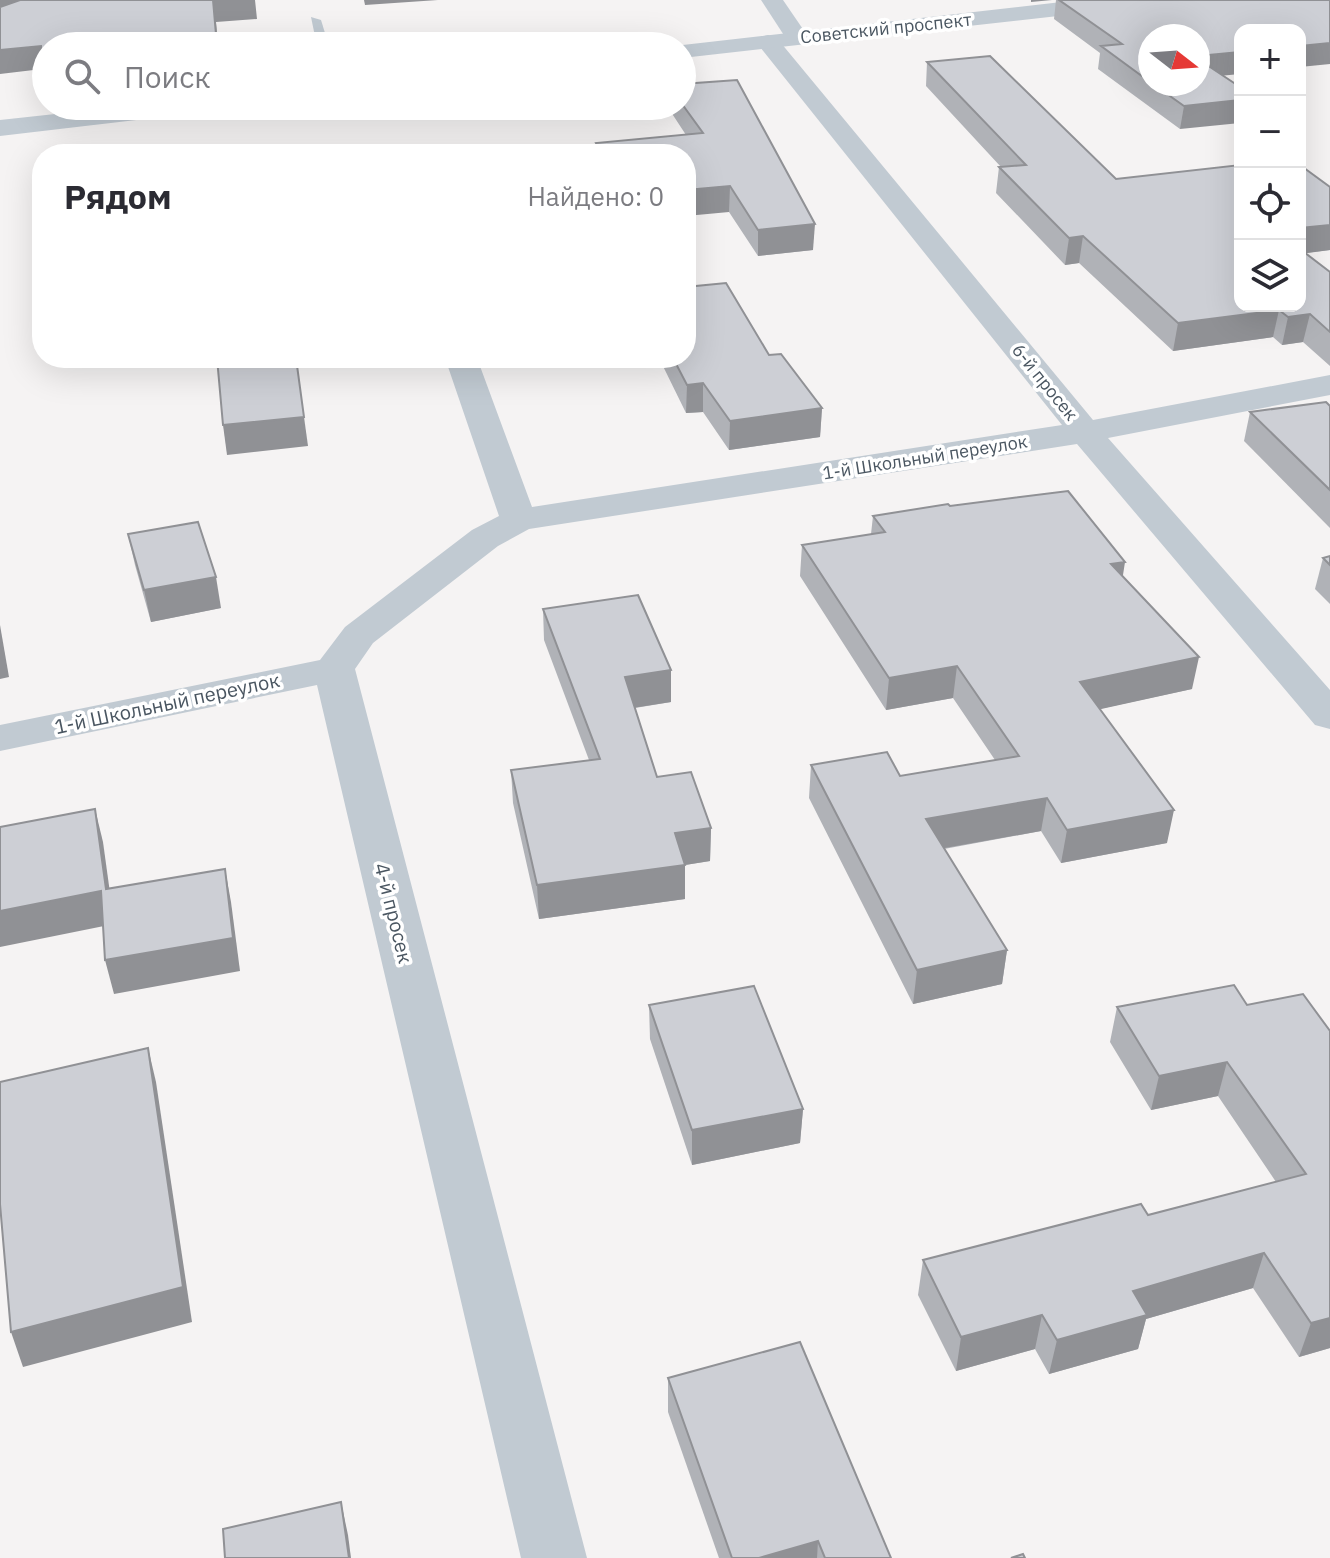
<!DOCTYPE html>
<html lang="ru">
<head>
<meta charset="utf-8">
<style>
  body { margin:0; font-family:"IBM Plex Sans",sans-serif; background:#f7f7f7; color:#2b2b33 }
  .controls { position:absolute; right:24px; top:24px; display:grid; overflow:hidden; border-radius:16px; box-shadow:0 8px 32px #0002 }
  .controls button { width:72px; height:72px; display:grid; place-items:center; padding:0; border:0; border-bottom:2px solid #e1e1e2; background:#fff; color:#2b2b33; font:40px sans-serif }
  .compass { position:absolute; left:1138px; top:24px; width:72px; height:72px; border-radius:50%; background:#fff; box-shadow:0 8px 32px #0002; rotate:107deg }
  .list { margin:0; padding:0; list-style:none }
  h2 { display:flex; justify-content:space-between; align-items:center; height:104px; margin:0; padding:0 32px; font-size:34px }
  h2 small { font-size:26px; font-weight:400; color:#7c7c81 }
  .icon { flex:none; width:44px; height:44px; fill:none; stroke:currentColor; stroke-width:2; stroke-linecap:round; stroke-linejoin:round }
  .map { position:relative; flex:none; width:1330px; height:1558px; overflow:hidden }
  .search { position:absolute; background:#fff; box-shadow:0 8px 32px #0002; left:32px; top:32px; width:664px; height:88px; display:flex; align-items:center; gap:20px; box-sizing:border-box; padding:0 28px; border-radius:44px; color:#7c7c81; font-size:30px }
  .panel { position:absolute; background:#fff; box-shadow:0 8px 32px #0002; left:32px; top:144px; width:664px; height:224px; border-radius:32px }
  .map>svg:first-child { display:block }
</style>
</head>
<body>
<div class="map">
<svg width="1330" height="1558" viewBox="0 0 1330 1558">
  <rect width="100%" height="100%" fill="#f5f3f3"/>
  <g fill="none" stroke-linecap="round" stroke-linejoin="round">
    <path fill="#c1cad2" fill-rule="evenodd" d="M311,17L321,20L329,46H317Z"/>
    <g fill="#c1cad2" fill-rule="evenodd">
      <path d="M761,0H783L809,38L805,43H789Z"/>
      <path d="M768,35L776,37L1093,420L1330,375V395L1108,438L1330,690V729L1315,725L1077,444L529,529L498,546L373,643L355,669L587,1558H521L317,685L0,751V725L320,660L345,627L472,530L499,516L445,358H477L532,507L1062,425L760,47L756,42L760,37Z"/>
    </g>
    <g fill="#c1cad2" fill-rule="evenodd">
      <path d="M1079,0H1149L1138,7L682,58V46H674Z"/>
      <path d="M129,106H208L205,111L196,113L0,136V120Z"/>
    </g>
  </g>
  <g fill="#b0b2b7" fill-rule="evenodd">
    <path d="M1056,0H1330L1223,76L1180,129L1098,69L1100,53L1054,19ZM1150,36L1198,84H1150Z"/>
    <path d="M927,62L1116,179L1300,165L1330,187V250L1305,253L1330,272V366L1303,342L1282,345L1273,337L1173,351L1079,263L1065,265L996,193L999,167H1001L926,86Z"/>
    <path d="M682,84L813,250L758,256L729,212L686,154H596V143L686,135L669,109V106H682Z"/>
    <path d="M769,355L822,408L820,437L729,450L703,412L686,413L659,358Z"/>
    <path d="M1330,406V528L1244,441L1250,412Z"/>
    <path d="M950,506L1123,577L1192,689L1099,709L1167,843L1061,863L1041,831L944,849L1007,950L1002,984L913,1004L809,798L811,765L900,776L995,760L953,698L886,710L800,576L802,545L871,534L873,516Z"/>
    <path d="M128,534L221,608L151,622L135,565Z"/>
    <path d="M1330,556V604L1315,589L1323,558Z"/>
    <path d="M543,609L671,670V702L635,708L657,777L711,828L710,861L685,865V899L539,919L513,803L511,770L589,760L544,640Z"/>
    <path d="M1303,994L1330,1348L1299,1357L1253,1288L1146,1319L1138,1349L1049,1374L1035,1349L956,1371L918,1295L923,1260L1148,1215L1276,1182L1218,1096L1151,1110L1110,1042L1117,1007L1247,1005Z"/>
    <path d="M649,1005L803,1109L800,1143L692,1165L650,1039Z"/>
    <path d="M668,1378L891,1558H719L668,1412Z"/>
  </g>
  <g fill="#909195">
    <path d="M0,0H52L0,16Z"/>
    <path d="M213,0H255L257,19L216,22L218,46H217Z"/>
    <path d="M364,0H438L365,5Z"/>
    <path d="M1031,0H1052L1031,2Z"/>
    <path d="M1330,43V64L1300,67V46Z"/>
    <path d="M41,46L46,69V89L42,69L0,74V50Z"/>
    <path d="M1240,52V74L1198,78V56Z"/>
    <path d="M1240,100V123L1180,129L1184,106Z"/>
    <path d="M730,186L729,212L686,216V190Z"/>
    <path d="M815,224L813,250L758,256V230Z"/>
    <path d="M1330,225V250L1300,254V228Z"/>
    <path d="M1083,236L1079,263L1065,265L1069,238Z"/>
    <path d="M1279,310L1273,337L1173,351L1178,323Z"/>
    <path d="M1310,314L1303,342L1282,345L1288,317Z"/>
    <path d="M703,383V412L686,413L687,385Z"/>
    <path d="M822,408L820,437L729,450L730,421Z"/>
    <path d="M304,417L308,446L227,455L223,425Z"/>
    <path d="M1125,562L1120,594L1111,564Z"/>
    <path d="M216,577L221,608L151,622L144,590Z"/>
    <path d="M0,625L9,677L0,679Z"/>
    <path d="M1199,657L1192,689L1074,715L1080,682Z"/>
    <path d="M957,666L953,698L886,710L889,678Z"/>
    <path d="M671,670V702L626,709L625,677Z"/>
    <path d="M1047,798L1041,831L922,852L926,819Z"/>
    <path d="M95,809L103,842L114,922L106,889Z"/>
    <path d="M1174,810L1167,843L1061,863L1067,830Z"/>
    <path d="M711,828L710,861L685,865V899L539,919L537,885L675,833Z"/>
    <path d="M225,869L231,902L240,971L114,994L105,960Z"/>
    <path d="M101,891L109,925L0,947V911Z"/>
    <path d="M1007,950L1002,984L913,1004L917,970Z"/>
    <path d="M148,1048L156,1082L192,1322L23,1367L11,1332Z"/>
    <path d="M1227,1062L1218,1096L1151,1110L1159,1076Z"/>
    <path d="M803,1109L800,1143L692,1165V1130Z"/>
    <path d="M1264,1253L1253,1288L1146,1319L1138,1349L1049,1374L1057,1340L1133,1291Z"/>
    <path d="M1042,1315L1035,1349L956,1371L961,1337Z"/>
    <path d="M1330,1318V1348L1299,1357L1311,1323Z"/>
    <path d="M341,1502L348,1535L351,1558H349Z"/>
    <path d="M818,1541L817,1558H759Z"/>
  </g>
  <g fill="#cdcfd5" stroke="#909195" stroke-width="2">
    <path d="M20,0H213L217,46H46V69H42L41,46L0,50V7Z"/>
    <path d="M1059,0H1330V43L1300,46V30H1240V52L1198,56V36H1150V82L1101,46L1122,44Z"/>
    <path d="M990,56L1116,179L1240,165V306H1300V249L1330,272V332L1310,314L1288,317L1279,310L1178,323L1083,236L1069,238L999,167L1026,165L927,62Z"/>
    <path d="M1198,59L1240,87V100L1184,106L1153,84H1198Z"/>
    <path d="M737,80L815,224L758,230L730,186L686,190V154H602L596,143L703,133L682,104V84Z"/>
    <path d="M1300,165L1330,187V225L1300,228Z"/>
    <path d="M726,283L769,355L781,354L822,408L730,421L703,383L687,385L673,358H686V287Z"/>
    <path d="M217,358H296L304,417L223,425Z"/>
    <path d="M1326,402L1330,406V490L1250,412Z"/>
    <path d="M1068,491L1125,562L1111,564L1199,657L1080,682L1174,810L1067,830L1047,798L926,819L1007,950L917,970L811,765L887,752L900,776L1019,756L957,666L889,678L802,545L885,532L873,516L948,504L950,506Z"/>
    <path d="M198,522L216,577L144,590L128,534Z"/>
    <path d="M1330,556V565L1323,558Z"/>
    <path d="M638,595L671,670L625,677L657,777L691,772L711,828L675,833L685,865L537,885L511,770L600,759L543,609Z"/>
    <path d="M95,809L106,889L225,869L233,938L105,960L101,891L0,911V827Z"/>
    <path d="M1234,985L1247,1005L1303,994L1330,1031V1318L1311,1323L1264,1253L1133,1291L1147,1315L1057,1340L1042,1315L961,1337L923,1260L1141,1204L1148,1215L1306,1174L1227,1062L1159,1076L1117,1007Z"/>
    <path d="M754,986L803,1109L692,1130L649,1005Z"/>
    <path d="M148,1048L183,1287L11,1332L0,1204V1082Z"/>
    <path d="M800,1342L891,1558H825L818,1541L759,1558H732L668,1378Z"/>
    <path d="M341,1502L349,1558H225L223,1529Z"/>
    <path d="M1023,1554L1025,1558H1011Z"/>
  </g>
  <g text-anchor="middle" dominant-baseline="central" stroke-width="7" stroke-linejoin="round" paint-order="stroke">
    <g font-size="18" fill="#4a5661" stroke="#fff">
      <text transform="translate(886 28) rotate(-6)">Советский проспект</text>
      <text transform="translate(1045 382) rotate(51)">6-й просек</text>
      <text transform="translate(925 457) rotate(-9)">1-й Школьный переулок</text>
    </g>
    <g font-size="20" fill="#4a5661" stroke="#fff">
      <text transform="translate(167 703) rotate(-12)">1-й Школьный переулок</text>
      <text transform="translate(394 913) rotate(76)">4-й просек</text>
    </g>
  </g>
</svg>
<div class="controls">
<button>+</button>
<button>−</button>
<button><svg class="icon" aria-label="locate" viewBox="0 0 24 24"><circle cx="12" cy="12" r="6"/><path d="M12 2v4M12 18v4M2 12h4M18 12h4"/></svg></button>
<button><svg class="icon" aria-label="layers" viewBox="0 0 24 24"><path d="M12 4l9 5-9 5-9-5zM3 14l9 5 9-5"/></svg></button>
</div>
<svg class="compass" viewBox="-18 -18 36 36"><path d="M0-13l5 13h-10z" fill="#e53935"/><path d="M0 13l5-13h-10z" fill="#7c7c81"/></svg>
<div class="search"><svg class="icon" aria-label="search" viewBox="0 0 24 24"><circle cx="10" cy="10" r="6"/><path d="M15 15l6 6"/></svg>Поиск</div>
<section class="panel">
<h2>Рядом<small>Найдено: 0</small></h2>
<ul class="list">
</ul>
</section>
</div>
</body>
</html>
